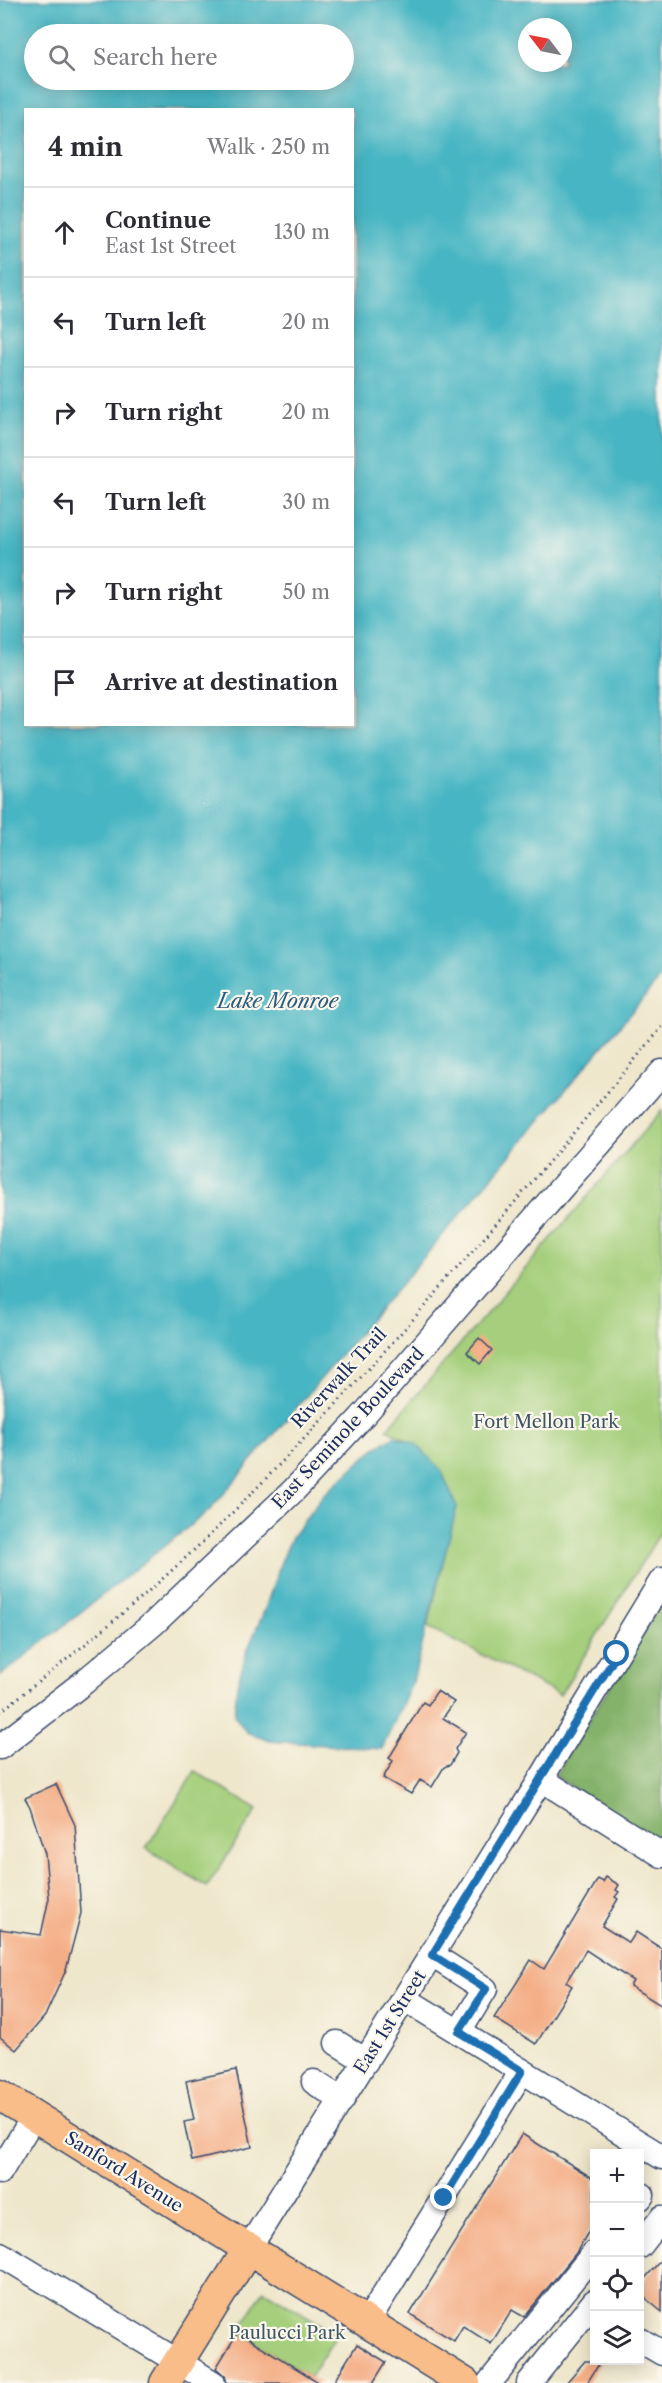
<!DOCTYPE html>
<html lang="en">
<head>
<meta charset="utf-8">
<style>
  body { margin:0; font-family:"Libre Caslon Text",serif; background:#f7f7f7; color:#2b2b33 }
  .controls { position:absolute; right:18px; bottom:18px; display:grid; overflow:hidden; border-radius:0px; box-shadow:0 3px 15px #0003 }
  .controls button { width:54px; height:54px; display:grid; place-items:center; padding:0; border:0; border-bottom:2px solid #e1e1e2; background:#fff; color:#2b2b33; font:30px sans-serif }
  .compass { position:absolute; left:518px; top:18px; width:54px; height:54px; border-radius:50%; background:#fff; box-shadow:0 3px 15px #0003; rotate:302deg }
  .stop { position:absolute; width:18px; height:18px; margin:-14px; border:4px solid #1f6fb2; border-radius:50%; background:#fff }
  .stop.end { background:#1f6fb2; border-color:#fff; box-shadow:0 2px 6px #0008 }
  .list { margin:0; padding:0; list-style:none }
  h2 { display:flex; justify-content:space-between; align-items:center; height:78px; margin:0; padding:0 24px; font-size:26px }
  h2 small { font-size:20px; font-weight:400; color:#7c7c81 }
  .list li { display:grid; grid-template-columns:39px 1fr auto; gap:18px; align-items:center; box-sizing:border-box; height:90px; padding:0 24px; border-top:2px solid #e1e1e2 }
  .list b { display:block; font-size:22px; white-space:nowrap }
  .list p { margin:0; font-size:20px; white-space:nowrap; color:#7c7c81 }
  .list em { font-size:20px; font-style:normal; color:#7c7c81 }
  .icon { flex:none; width:33px; height:33px; fill:none; stroke:currentColor; stroke-width:2; stroke-linecap:round; stroke-linejoin:round }
  .map { position:relative; flex:none; width:662px; height:2383px; overflow:hidden }
  .search { position:absolute; background:#fff; box-shadow:0 3px 15px #0003; left:24px; top:24px; width:330px; height:66px; display:flex; align-items:center; gap:15px; box-sizing:border-box; padding:0 21px; border-radius:33px; color:#7c7c81; font-size:22px }
  .panel { position:absolute; background:#fff; box-shadow:0 3px 15px #0003; left:24px; top:108px; width:330px; height:618px; border-radius:0px }
  .map>svg:first-child { display:block }
</style>
</head>
<body>
<div class="map">
<svg width="662" height="2383" viewBox="0 0 662 2383">
  <rect width="100%" height="100%" fill="#fbf7ec"/>
  <filter id="ink" filterUnits="userSpaceOnUse"><feTurbulence type="fractalNoise" baseFrequency=".0167" numOctaves="2"/><feDisplacementMap in="SourceGraphic" scale="12" xChannelSelector="R" yChannelSelector="G"/><feConvolveMatrix kernelMatrix="1 2 1 2 8 2 1 2 1" color-interpolation-filters="sRGB"/></filter>
  <filter id="wash" filterUnits="userSpaceOnUse"><feTurbulence type="fractalNoise" baseFrequency=".008" numOctaves="4" result="noise"/><feDisplacementMap in="SourceGraphic" scale="24" xChannelSelector="R" yChannelSelector="G"/><feGaussianBlur stdDeviation="1.35" result="paint"/><feColorMatrix in="noise" values="0 0 0 0 0 0 0 0 0 0 0 0 0 0 0 0 0 1.4 0 .05"/><feComposite in="paint" operator="in"/></filter>
  <g filter="url(#wash)">
    <rect width="100%" height="100%" fill="#efe7cc"/>
    <g fill="#a5cf7b" stroke="#607f6c" stroke-width="1.5">
      <path d="M662,1110V1530L560,1695L428,1627L456,1507L441,1470L416,1445L387,1429Z"/>
      <path d="M195,1771L257,1810L207,1887L146,1848Z"/>
      <path d="M264,2290L337,2334L310,2377L238,2332Z"/>
    </g>
    <path fill="#84b26b" stroke="#507064" stroke-width="1.5" d="M662,1601V1844L555,1776Z"/>
    <g fill="#47b5c3" stroke="#317290" stroke-width="1.5" fill-rule="evenodd">
      <path d="M0,0H662V976L210,1510L0,1676ZM527,27H563V63H527ZM34,34H344V80H34ZM26,110H352V724H26Z"/>
      <path d="M394,1436L416,1444L441,1470L457,1507L413,1681L382,1749L269,1741L246,1732L234,1715L237,1686L247,1651L265,1609L281,1562L292,1537L323,1495L374,1449Z"/>
    </g>
    <g id="blocks">
      <g fill="#f4ae86">
        <path d="M479,1338L492,1350L480,1364L467,1352Z"/>
        <path d="M437,1691L454,1702L443,1718L466,1732L455,1749L457,1753L450,1765L444,1767L432,1787L420,1780L411,1794L383,1778L393,1761L389,1758L423,1702L428,1705Z"/>
        <path d="M56,1784L75,1825L81,1913L66,1970L45,2016L16,2050L0,2037V1929L41,1935L49,1898L45,1854L30,1807L25,1798Z"/>
        <path d="M606,1877L619,1885L616,1890L619,1892L615,1897L618,1899L602,1926L629,1943L636,1932L662,1949V2006L630,1986L633,1981L586,1950L566,1982L572,1986L536,2044L494,2018L531,1960L544,1969L598,1879L603,1882Z"/>
        <path d="M236,2070L252,2147L192,2161L184,2122L194,2120L186,2081Z"/>
        <path d="M522,2134L594,2179V2222L576,2253L524,2317L512,2310L491,2344L463,2326L454,2341L410,2314Z"/>
        <path d="M662,2259V2312L639,2293V2285Z"/>
        <path d="M238,2332L320,2383H227L225,2376L216,2368Z"/>
        <path d="M357,2344L386,2362L373,2383H333Z"/>
        <path d="M585,2361H601L587,2383H566Z"/>
      </g>
    </g>
  </g>
  <g filter="url(#ink)">
    <use href="#blocks" fill-opacity="0" stroke="#3b4b6e" stroke-width="1.5"/>
    <g fill="none" stroke-linecap="round" stroke-linejoin="round">
      <defs>
        <g id="minor">
          <path d="M0,1747L84,1682L153,1624L294,1490L361,1418L662,1072"/>
          <path d="M541,1779L662,1855"/>
          <path d="M432,1955L485,1989L459,2032"/>
          <path d="M405,1999L662,2157"/>
          <path d="M337,2043L366,2061"/>
          <path d="M314,2082L342,2100"/>
          <path d="M0,2172L34,2116"/>
          <path d="M640,2198L642,2195"/>
          <path d="M640,2246L662,2218"/>
          <path d="M249,2248L541,1779L662,1580"/>
          <path d="M0,2254L213,2383"/>
          <path d="M367,2322L522,2071"/>
          <path d="M640,2340L662,2353"/>
          <path d="M489,2383L594,2253"/>
          <path d="M529,2383L594,2302"/>
        </g>
        <g id="major">
          <path d="M0,2095L465,2383"/>
          <path d="M165,2383L249,2248"/>
        </g>
      </defs>
      <use href="#minor" stroke="#3b4b6e" stroke-width="27"/>
      <use href="#major" stroke="#3b4b6e" stroke-width="33"/>
      <path stroke="#3b4b6e" stroke-width="3" stroke-dasharray="1.5 4.5" stroke-linecap="butt" d="M0,1712C83,1647 166,1581 240,1505C389,1354 526,1190 662,1027"/>
      <use href="#minor" stroke="#fff" stroke-width="24"/>
      <use href="#major" stroke="#f8bd89" stroke-width="30"/>
    </g>
  </g>
  <g fill="none" stroke-linecap="round" stroke-linejoin="round" filter="url(#ink)">
    <path stroke="#1f6fb2" stroke-width="8" d="M444,2198L522,2071L459,2032L486,1989L432,1955L617,1654"/>
  </g>
  <g text-anchor="middle" dominant-baseline="central" stroke-width="4.5" stroke-linejoin="round" paint-order="stroke">
    <g font-size="18" fill="#1b2f5e" stroke="#fbf7ec">
      <text transform="translate(339 1378) rotate(-47)">Riverwalk Trail</text>
      <text transform="translate(348 1428) rotate(-47)">East Seminole Boulevard</text>
      <text transform="translate(390 2022) rotate(-58)">East 1st Street</text>
      <text transform="translate(124 2172) rotate(32)">Sanford Avenue</text>
    </g>
    <g font-size="18" fill="#3e5765" stroke="#fbf7ec">
      <text x="546" y="1422">Fort Mellon Park</text>
      <text x="287" y="2333">Paulucci Park</text>
    </g>
    <g font-size="20" font-style="italic" fill="#2a5e81" stroke="#fbf7ec">
      <text x="278" y="1001">Lake Monroe</text>
    </g>
  </g>
</svg>
<div class="controls">
<button>+</button>
<button>−</button>
<button><svg class="icon" aria-label="locate" viewBox="0 0 24 24"><circle cx="12" cy="12" r="6"/><path d="M12 2v4M12 18v4M2 12h4M18 12h4"/></svg></button>
<button><svg class="icon" aria-label="layers" viewBox="0 0 24 24"><path d="M12 4l9 5-9 5-9-5zM3 14l9 5 9-5"/></svg></button>
</div>
<svg class="compass" viewBox="-18 -18 36 36"><path d="M0-13l5 13h-10z" fill="#e53935"/><path d="M0 13l5-13h-10z" fill="#7c7c81"/></svg>
<div class="stop" style="left:617px;top:1654px"></div>
<div class="stop end" style="left:444px;top:2198px"></div>
<div class="search"><svg class="icon" aria-label="search" viewBox="0 0 24 24"><circle cx="10" cy="10" r="6"/><path d="M15 15l6 6"/></svg>Search here</div>
<section class="panel">
<h2>4 min<small>Walk · 250 m</small></h2>
<ul class="list">
<li><svg class="icon" aria-label="ahead" viewBox="0 0 24 24"><path d="M12 20V5M6 11l6-6 6 6"/></svg><div><b>Continue</b><p>East 1st Street</p></div><em>130 m</em></li>
<li><svg class="icon" aria-label="left" viewBox="0 0 24 24"><path d="M17 20v-9H6M10 6l-5 5 5 5"/></svg><div><b>Turn left</b></div><em>20 m</em></li>
<li><svg class="icon" aria-label="right" viewBox="0 0 24 24"><path d="M7 20v-9h11M14 6l5 5-5 5"/></svg><div><b>Turn right</b></div><em>20 m</em></li>
<li><svg class="icon" aria-label="left" viewBox="0 0 24 24"><path d="M17 20v-9H6M10 6l-5 5 5 5"/></svg><div><b>Turn left</b></div><em>30 m</em></li>
<li><svg class="icon" aria-label="right" viewBox="0 0 24 24"><path d="M7 20v-9h11M14 6l5 5-5 5"/></svg><div><b>Turn right</b></div><em>50 m</em></li>
<li><svg class="icon" aria-label="arrive" viewBox="0 0 24 24"><path d="M6 21V4h12l-3 4 3 4H6"/></svg><div><b>Arrive at destination</b></div></li>
</ul>
</section>
</div>
</body>
</html>
